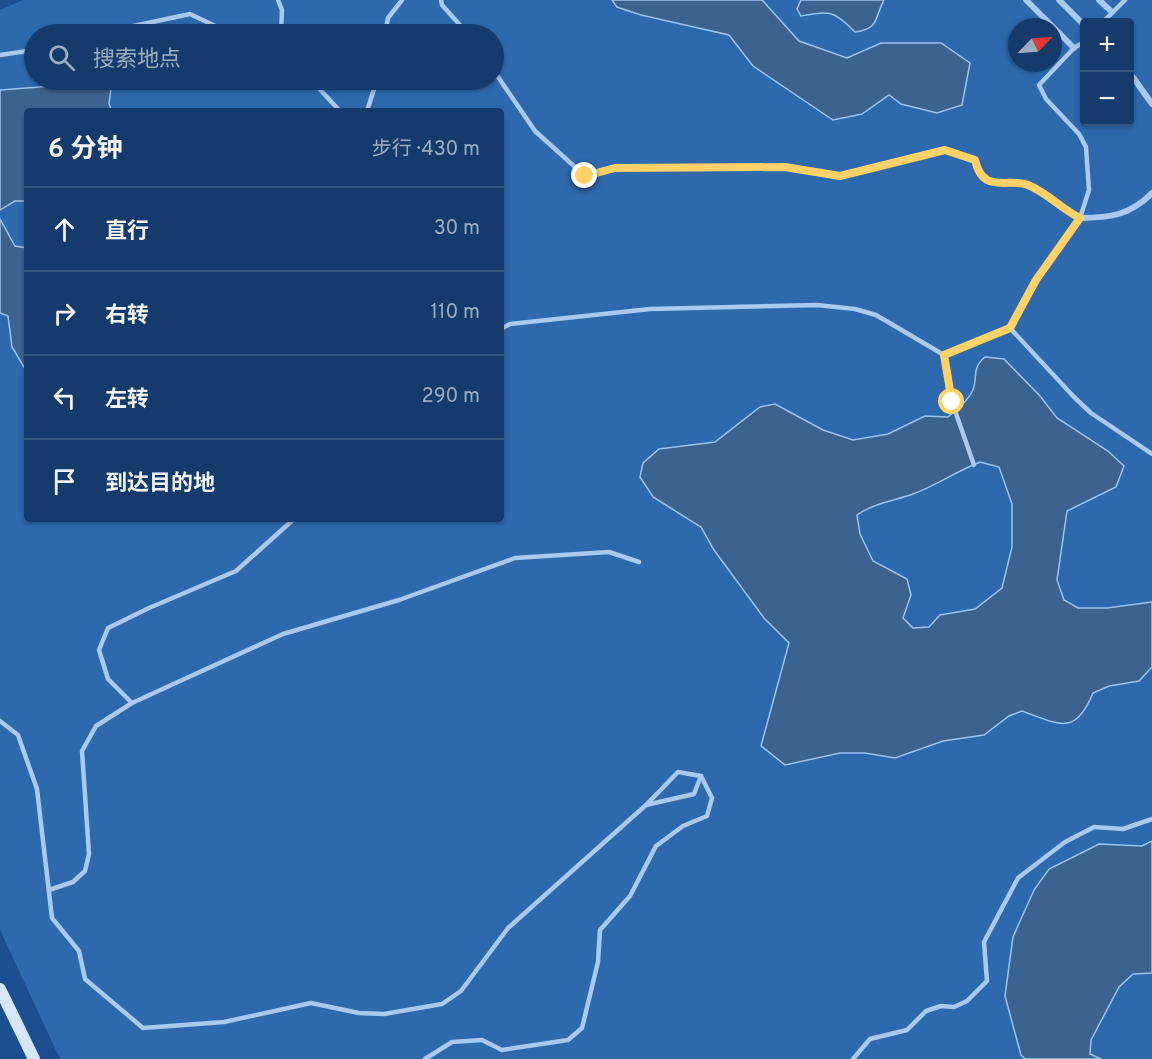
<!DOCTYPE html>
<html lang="zh">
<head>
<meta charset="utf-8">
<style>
  body { margin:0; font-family:Overpass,"Noto Sans SC",sans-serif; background:#214673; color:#f1f3f6 }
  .controls { position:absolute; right:18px; top:18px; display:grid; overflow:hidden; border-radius:6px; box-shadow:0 2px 4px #0004 }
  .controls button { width:54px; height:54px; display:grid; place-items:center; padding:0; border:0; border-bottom:2px solid #33557e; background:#143b6b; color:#f1f3f6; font:30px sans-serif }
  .compass { position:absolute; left:1008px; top:18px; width:54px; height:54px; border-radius:50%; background:#143b6b; box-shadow:0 2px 4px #0004; rotate:65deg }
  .stop { position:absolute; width:18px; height:18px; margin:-14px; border:4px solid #ffd166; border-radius:50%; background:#fff }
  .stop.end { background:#ffd166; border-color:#fff; box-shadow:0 2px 6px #0008 }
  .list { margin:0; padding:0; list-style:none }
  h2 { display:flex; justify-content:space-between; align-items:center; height:78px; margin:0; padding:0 24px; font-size:26px }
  h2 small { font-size:20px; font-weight:400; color:#9dadc1 }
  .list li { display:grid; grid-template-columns:39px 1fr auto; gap:18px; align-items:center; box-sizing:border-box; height:84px; padding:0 24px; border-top:2px solid #33557e }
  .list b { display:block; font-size:22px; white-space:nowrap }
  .list em { font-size:20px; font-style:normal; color:#9dadc1 }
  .icon { flex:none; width:33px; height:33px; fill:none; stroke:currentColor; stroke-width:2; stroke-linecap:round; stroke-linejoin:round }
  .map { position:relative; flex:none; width:1152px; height:1059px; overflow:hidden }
  .search { position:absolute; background:#143b6b; box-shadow:0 2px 4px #0004; left:24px; top:24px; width:480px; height:66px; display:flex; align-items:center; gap:15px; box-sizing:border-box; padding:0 21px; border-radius:33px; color:#9dadc1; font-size:22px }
  .panel { position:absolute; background:#143b6b; box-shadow:0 2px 4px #0004; left:24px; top:108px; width:480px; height:414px; border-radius:6px }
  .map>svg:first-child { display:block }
</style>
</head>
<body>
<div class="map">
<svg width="1152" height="1059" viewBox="0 0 1152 1059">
  <rect width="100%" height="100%" fill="#1b4f8f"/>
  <path fill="#2e69ad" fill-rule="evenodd" d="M23,0H1152V1059H60L0,930V10ZM1084,22H1130V122H1084ZM1017,27H1053V63H1017ZM34,34H494V80H34ZM27,111H501V519H27Z"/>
  <g fill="#3c6290" stroke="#9cc4f0" stroke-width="1.5" fill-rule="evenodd">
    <path d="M612,0H762L799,41L847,58L881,43H941L970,63L962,105L937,113L901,104L889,95L862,114L833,120L753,66L729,35L641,15L617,7Z"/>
    <path d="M801,0H884C874,18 880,29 855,32C833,10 831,11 801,16L797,9Z"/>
    <path d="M73,80H112L109,104L112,111H27V201H15L0,210V90L66,85Z"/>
    <path d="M0,219L15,246L27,248V372L12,347L8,316L0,313Z"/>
    <path d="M985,357L1004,359L1040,396L1057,418L1108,451L1124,466L1116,487L1067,511L1057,580L1064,600L1078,608H1107L1152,602V667L1139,681L1109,686L1093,693C1075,737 1059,724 1022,711L1009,716L984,735L943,741L895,758L865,753H840L785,765L761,746L789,643L764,618L714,550L701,527L653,497L640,477L643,463L659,449L715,442L760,407L775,404L823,430L853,440L888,434L925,416L948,417C956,410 967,402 972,392C979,378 970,370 985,357ZM980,462L999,467L1012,504V547L1002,588L975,609L940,615L929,627L913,628L903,618L911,595L907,579L873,561L860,534L857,515C874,503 894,501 913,494C937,485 957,471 980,462Z"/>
    <path d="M1152,841V973L1133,974L1119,987L1091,1040L1090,1054L1101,1059H1025L1021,1055L1005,996L1013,937L1034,890L1049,869L1099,844L1142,846Z"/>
  </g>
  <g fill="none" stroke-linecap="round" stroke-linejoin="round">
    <g stroke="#a9c9ee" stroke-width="4.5">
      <path d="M278,0L282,10L281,34"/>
      <path d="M441,0L442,5L468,34"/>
      <path d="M1103,22L1125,0"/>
      <path d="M96,34L190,14L232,34"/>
      <path d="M385,34L388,18L402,0"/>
      <path d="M0,55L34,50"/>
      <path d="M494,71L535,131L585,176L615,168L785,167L840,176L945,150L975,160C977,167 979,175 987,179C998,186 1016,180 1028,185C1048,193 1061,209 1080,218"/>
      <path d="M311,80L340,111"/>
      <path d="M367,111L377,80"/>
      <path d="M1010,328L1074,397L1091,413L1152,454"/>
      <path d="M501,329L510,324L650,309L817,305L855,309L876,315L944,355L1010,328L1037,280L1080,218L1089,190L1086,147L1079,134L1046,99L1039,85L1074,48L1084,42"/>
      <path d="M944,355L952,402L974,465"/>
      <path d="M132,703L108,679L99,650L108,628L149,608L236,571L294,519"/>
      <path d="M0,721L18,735L37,789L52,918L79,951L85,979L143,1028L224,1022L311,1003L359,1013L384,1014L442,1004L461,991L508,928L646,805L678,772L701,776L694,794L646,805"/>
      <path d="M49,890L73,882L85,871L89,854L82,751L96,726L132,703L283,634L399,600L515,558L609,552L639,562"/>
      <path d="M425,1059L452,1042L482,1040L502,1050L568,1040L582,1028L598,962L600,930L630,896L656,846L683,826L707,816L712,798L701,776"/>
      <path d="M853,1059L870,1039L907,1030L926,1011L941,1006L954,1007L967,1001L987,981L984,942L1018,878L1065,842L1094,827L1123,829L1152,819"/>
    </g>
    <g stroke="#a9c9ee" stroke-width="6">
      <path d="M1026,0L1074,48"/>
      <path d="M1059,0L1084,25"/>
      <path d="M1099,0L1112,12"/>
      <path d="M1130,73L1152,104"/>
      <path d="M1080,218C1110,218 1130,215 1152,193"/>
    </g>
    <path stroke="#d6e6fa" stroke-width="12" d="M0,989L34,1059"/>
  </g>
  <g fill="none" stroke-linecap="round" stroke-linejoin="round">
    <path stroke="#ffd166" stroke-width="8" d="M585,176L615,168L785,167L840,176L945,150L975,160C977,167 979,175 987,180C998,186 1016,180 1028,185C1048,193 1061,209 1080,218L1036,280L1010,328L944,355L952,402"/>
  </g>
</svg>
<div class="controls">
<button>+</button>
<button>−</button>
</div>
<svg class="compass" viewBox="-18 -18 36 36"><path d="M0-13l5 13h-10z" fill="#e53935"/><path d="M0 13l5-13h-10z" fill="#9dadc1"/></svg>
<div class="stop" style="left:952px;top:402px"></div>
<div class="stop end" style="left:585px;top:176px"></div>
<div class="search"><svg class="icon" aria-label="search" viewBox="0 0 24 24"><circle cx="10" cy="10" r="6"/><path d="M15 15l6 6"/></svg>搜索地点</div>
<section class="panel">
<h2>6 分钟<small>步行 · 430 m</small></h2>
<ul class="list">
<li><svg class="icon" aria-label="ahead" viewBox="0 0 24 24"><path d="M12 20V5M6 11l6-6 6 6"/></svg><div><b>直行</b></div><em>30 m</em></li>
<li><svg class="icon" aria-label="right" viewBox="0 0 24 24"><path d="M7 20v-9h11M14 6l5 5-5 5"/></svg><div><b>右转</b></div><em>110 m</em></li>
<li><svg class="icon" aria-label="left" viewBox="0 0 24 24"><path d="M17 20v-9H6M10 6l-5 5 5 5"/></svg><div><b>左转</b></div><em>290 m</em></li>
<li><svg class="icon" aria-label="arrive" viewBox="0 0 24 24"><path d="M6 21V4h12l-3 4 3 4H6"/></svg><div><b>到达目的地</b></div></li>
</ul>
</section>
</div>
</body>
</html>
